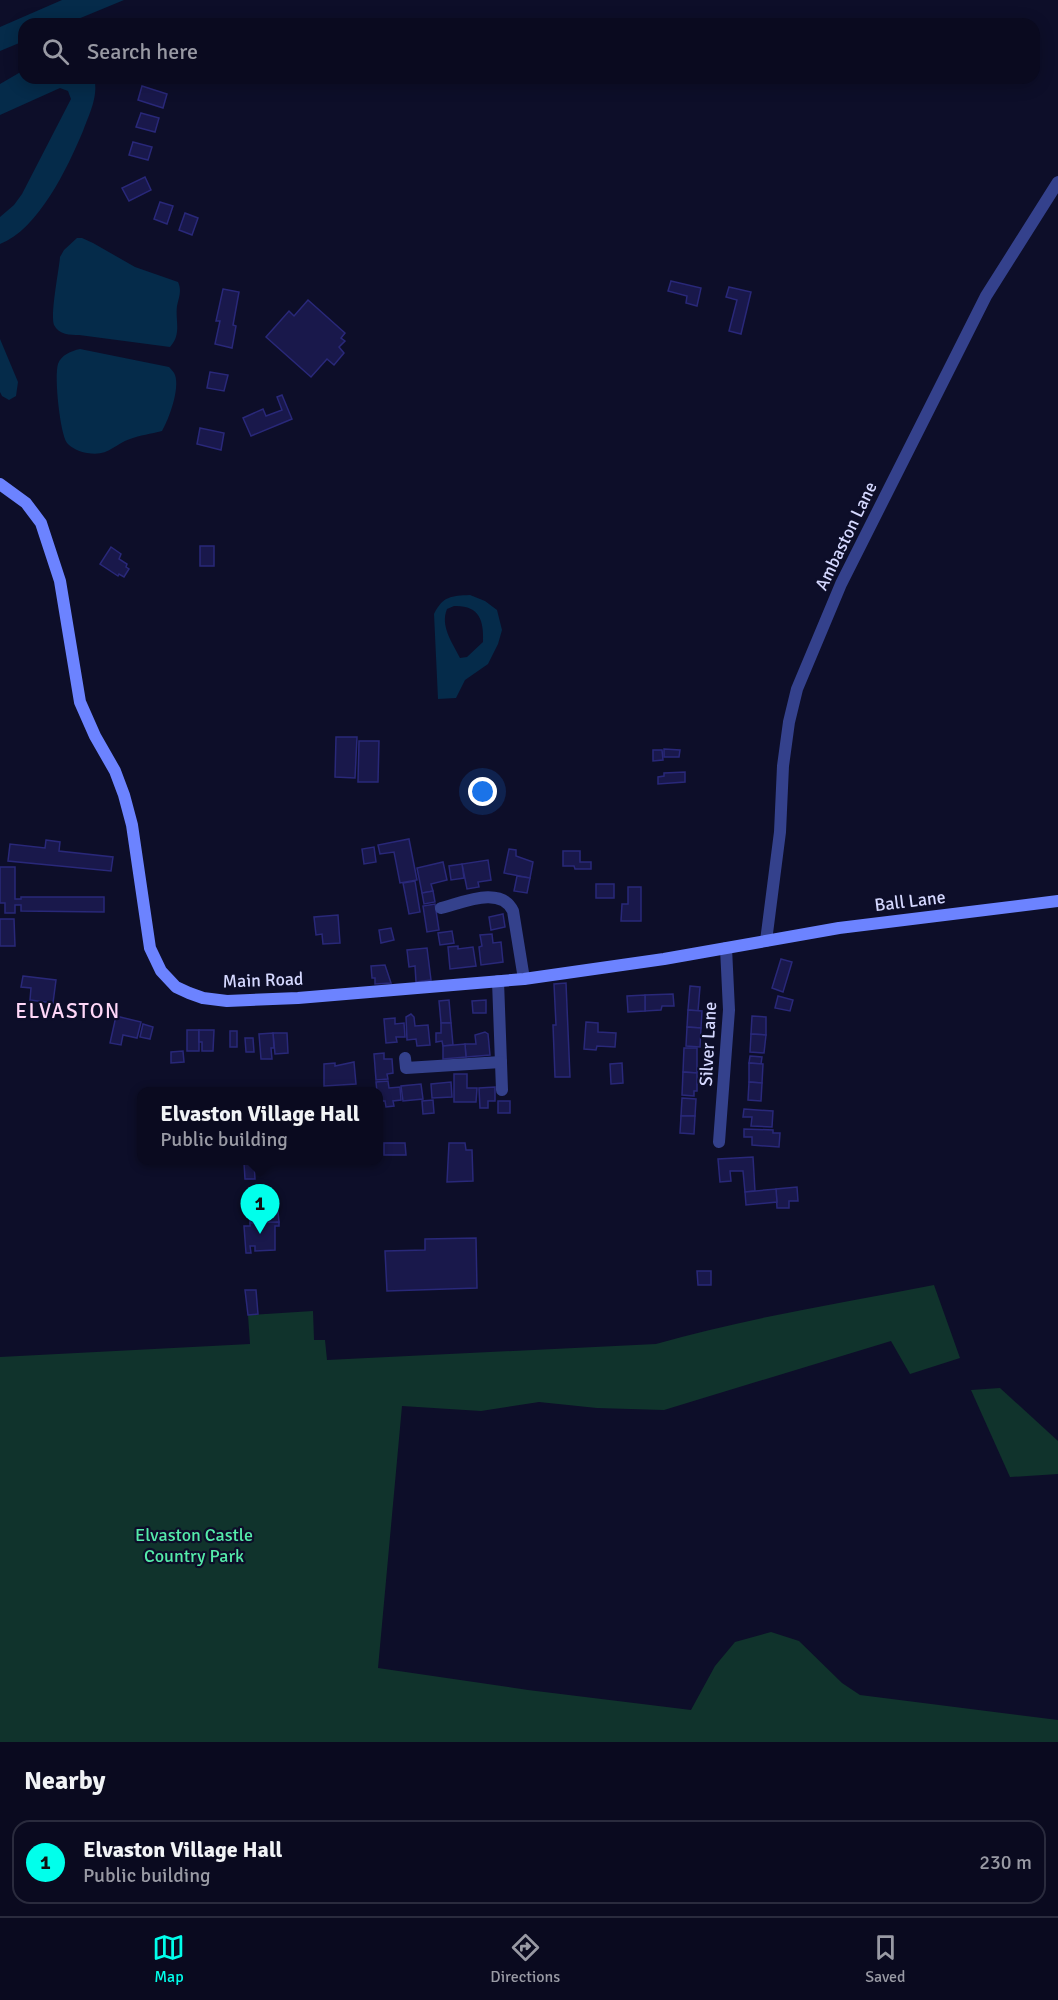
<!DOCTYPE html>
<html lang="en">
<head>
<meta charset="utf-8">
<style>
  body { margin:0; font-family:Signika,sans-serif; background:#131328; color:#f1f3f6 }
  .you { position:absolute; left:483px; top:792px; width:21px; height:21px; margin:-15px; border:4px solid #fff; border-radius:50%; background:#1a73e8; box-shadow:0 0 0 9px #1a73e833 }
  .badge { display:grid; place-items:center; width:39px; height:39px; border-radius:50%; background:#01ffeb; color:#111; font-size:20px; font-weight:700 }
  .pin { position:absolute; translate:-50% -50px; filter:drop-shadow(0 2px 3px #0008) }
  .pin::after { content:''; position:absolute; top:32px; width:21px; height:18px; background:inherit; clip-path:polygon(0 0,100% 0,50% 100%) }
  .popup { position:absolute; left:137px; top:1087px; width:246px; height:78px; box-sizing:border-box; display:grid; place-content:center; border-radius:12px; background:#0a0a1f; filter:drop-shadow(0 2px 4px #0005); font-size:20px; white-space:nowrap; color:#999aa4 }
  .popup b { font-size:22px; color:#f1f3f6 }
  .popup::after { content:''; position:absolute; left:50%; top:100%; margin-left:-12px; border:12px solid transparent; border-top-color:#0a0a1f }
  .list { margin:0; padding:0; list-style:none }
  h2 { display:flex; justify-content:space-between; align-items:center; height:78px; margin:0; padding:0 24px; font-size:26px }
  h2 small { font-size:20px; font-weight:400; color:#999aa4 }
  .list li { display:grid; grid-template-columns:39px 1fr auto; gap:18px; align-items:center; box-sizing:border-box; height:84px; margin:0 12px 12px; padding:0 12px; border:2px solid #2a2b3d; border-radius:18px }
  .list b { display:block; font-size:22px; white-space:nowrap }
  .list p { margin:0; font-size:20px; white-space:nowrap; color:#999aa4 }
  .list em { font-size:20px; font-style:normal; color:#999aa4 }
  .icon { flex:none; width:33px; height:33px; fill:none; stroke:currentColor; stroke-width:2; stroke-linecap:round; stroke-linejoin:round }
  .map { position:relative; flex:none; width:1058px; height:1742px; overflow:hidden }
  .search { position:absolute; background:#0a0a1f; box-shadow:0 3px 15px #0003; left:18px; right:18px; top:18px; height:66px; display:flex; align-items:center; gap:15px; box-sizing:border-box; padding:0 21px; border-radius:18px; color:#999aa4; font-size:22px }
  .sheet { height:174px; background:#0a0a1f }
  nav { display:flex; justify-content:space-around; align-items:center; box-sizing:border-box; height:84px; border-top:2px solid #2a2b3d; background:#0a0a1f; font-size:16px; color:#999aa4 }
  nav a { display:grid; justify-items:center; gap:3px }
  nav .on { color:#01ffeb }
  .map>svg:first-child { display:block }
</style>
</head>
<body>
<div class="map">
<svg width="1058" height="1742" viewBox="0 0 1058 1742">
  <rect width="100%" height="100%" fill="#0d0e29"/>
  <g fill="#10332c">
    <path d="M934,1285L960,1358L910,1374L891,1341L664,1410L597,1408L539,1402L481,1411L402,1406L378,1668L528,1690L691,1710L715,1666L735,1642L771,1632L799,1641L842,1683L860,1695L1058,1720V1742H0V1357L250,1344L248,1315L313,1311L314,1340H325L327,1360L656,1344C747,1318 841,1303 934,1285Z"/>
    <path d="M1000,1388L1058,1441V1474L1010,1477L971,1390Z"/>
  </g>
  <g fill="#052b4a" fill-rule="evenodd">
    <path d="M62,0H124L66,24H24V41L0,51V27Z"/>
    <path d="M24,70V78H94C99,95 89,115 83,131C68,167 38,230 0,244V217L14,205L22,194L71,99L68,91L60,88L0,115V84Z"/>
    <path d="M77,238H82L93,243L135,267L178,282C182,291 179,297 177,306C175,321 182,334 170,347L79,335C70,335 59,335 54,325C50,315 59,270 60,257L64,250Z"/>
    <path d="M0,339L18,382L16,396L9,400L2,396L0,392Z"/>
    <path d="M80,349L169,367C171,369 174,372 175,375C180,389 169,419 162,431C151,434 140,435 130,439C113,445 108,457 87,453C80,452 71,448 67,443C60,433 54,376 58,364C61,355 71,351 80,349Z"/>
    <path d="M470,595L485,601L497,610L502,630L498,644L488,664L465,680L456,698L438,699L434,614C443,596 451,596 470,595ZM454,606C479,605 484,620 483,642L467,657L460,658C452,642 440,626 447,609Z"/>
  </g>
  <g fill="#19184b" stroke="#292879" stroke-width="1.5">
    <path d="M142,86L167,94L163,108L138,100Z"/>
    <path d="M141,113L159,118L155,132L136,127Z"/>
    <path d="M133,142L152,147L148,160L129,155Z"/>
    <path d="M145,177L151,190L129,201L122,188Z"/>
    <path d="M160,202L173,206L167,224L154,219Z"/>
    <path d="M185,213L198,218L192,235L179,230Z"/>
    <path d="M671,281L701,288L697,306L686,303L687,296L668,291Z"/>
    <path d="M729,287L751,292L741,334L729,331L737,300L726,297Z"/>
    <path d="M223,289L239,292L233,325L236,326L232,348L215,344L220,321H216Z"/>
    <path d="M308,300L345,333L341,338L345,341L339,347L344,353L334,365L327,359L311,377L266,337L289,311L294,316Z"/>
    <path d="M210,372L228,375L224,391L207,388Z"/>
    <path d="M282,395L292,419L251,436L243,418L263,409L266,416L282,410L277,397Z"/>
    <path d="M200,428L224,433L221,450L197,444Z"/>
    <rect x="200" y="546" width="14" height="20"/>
    <path d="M111,547L121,554L119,559L127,564L126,567L129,569L124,577L119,574L118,576L100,564Z"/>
    <path d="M336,737H357L355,778L335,777Z"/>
    <path d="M359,741H379L378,782H358Z"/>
    <path d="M664,749L680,750L679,757H664Z"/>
    <path d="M653,750H662L663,760L653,761Z"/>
    <path d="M685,772V782L658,784V777L664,776V773Z"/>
    <path d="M409,839L417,880L400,883L394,852L380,854L378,845Z"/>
    <path d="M46,840L60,842L59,851L113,857L111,871L8,861L10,844L45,848Z"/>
    <path d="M374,847L376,862L364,864L362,849Z"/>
    <path d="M509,849L516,850V856L533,862L530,878L504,873Z"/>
    <path d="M563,851H580V862H591V869H575L574,866H563Z"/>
    <path d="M488,860L491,880L478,882L479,887L467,889L462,864Z"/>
    <path d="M443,862L447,880L431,884L433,891L422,893L417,868Z"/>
    <path d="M462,864L464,878L451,880L449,866Z"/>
    <path d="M0,867H15V899H21V897H104V912L21,911V905H15V913H5V903H0Z"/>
    <path d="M517,876L530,878L527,893L514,891Z"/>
    <path d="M415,881L420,912L409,914L403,883Z"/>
    <rect x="596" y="884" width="18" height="14"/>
    <path d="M628,887H641V921H621L622,904H628Z"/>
    <path d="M433,891L435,902L424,904L422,893Z"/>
    <path d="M435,904L439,930L427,932L423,906Z"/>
    <path d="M503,914L505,927L491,930L489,917Z"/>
    <path d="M338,915L340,943L323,944L322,934L316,935L314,917Z"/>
    <path d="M0,919H14L15,946H0Z"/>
    <path d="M391,928L394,940L381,943L379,930Z"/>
    <path d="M452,931L454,943L440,945L438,933Z"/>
    <path d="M492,934L493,943L501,942L503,962L481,965L479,947L482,946L480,935Z"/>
    <path d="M458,946V949L473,947L476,966L450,969L448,947Z"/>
    <path d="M427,948L431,980L416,982L415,966L409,967L407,950Z"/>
    <path d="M781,959L792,962L783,992L772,988Z"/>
    <path d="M385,965L391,983L375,984V978H372L371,966Z"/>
    <path d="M23,976L56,980L53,1003L30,1000L31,988L21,987Z"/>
    <path d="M566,983L570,1077H555L553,1025H556L554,984Z"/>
    <path d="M690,986L700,987L698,1011L688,1010Z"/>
    <path d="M673,994L674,1006H662L661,1010L645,1011V995Z"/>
    <path d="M645,995V1011L628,1012L627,996Z"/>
    <path d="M778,996L793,1000L790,1011L775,1008Z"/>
    <path d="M449,1000L451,1023H441L439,1001Z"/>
    <path d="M486,1000V1013H473L472,1001Z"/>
    <path d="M688,1010L702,1011L701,1028L687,1027Z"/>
    <path d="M411,1014L414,1017L415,1026L428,1025L430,1045L417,1046L416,1039L407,1040L406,1017Z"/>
    <path d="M116,1016L141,1022L137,1038L123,1035L121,1045L110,1043Z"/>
    <path d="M752,1016L766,1017V1035L751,1034Z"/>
    <path d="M395,1018V1024L404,1023L405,1037H396L397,1042L386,1043L384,1019Z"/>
    <path d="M586,1022L598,1023V1032L616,1033L615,1047L597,1046L596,1050L584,1049Z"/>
    <path d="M441,1023H451L453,1045L443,1046L442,1041L436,1042V1033H441Z"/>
    <path d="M143,1024L153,1027L150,1039L140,1037Z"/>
    <path d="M687,1027L701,1028L700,1047L686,1046Z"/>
    <rect x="187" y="1030" width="12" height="21"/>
    <path d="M199,1030H214L213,1051H202V1042H199Z"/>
    <rect x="230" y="1031" width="7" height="16"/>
    <path d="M485,1032L488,1034L490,1055L466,1057L465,1044H476L475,1035Z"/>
    <path d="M273,1033H287L288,1053L275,1054Z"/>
    <path d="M273,1033L274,1048H271L272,1059H261L259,1034Z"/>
    <path d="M751,1034L766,1035L764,1053L750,1052Z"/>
    <path d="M245,1038H253L254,1052H246Z"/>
    <path d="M465,1044L466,1057L443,1059V1046Z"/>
    <path d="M684,1048H697V1073L683,1072Z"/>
    <path d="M183,1051L184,1062L171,1063V1052Z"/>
    <path d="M384,1053V1059H392L393,1073L387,1074L388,1079L376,1080L374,1054Z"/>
    <path d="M750,1056L762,1057L761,1064L749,1063Z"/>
    <path d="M354,1062L356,1084L324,1086V1064L335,1063V1066Z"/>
    <path d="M622,1063L623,1083L611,1084L610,1064Z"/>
    <path d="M749,1063L763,1064L762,1083L749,1082Z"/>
    <path d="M683,1072L697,1073V1091H694V1096L682,1095Z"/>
    <path d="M454,1074H467V1088H477L476,1102H454Z"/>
    <path d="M388,1081L389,1088L400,1087L401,1100L393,1101L394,1106L386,1107L385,1101H378L376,1082Z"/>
    <path d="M451,1082L452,1097L432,1098L431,1084Z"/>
    <path d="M749,1082L762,1083L761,1101L748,1100Z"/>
    <path d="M421,1084L423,1099L403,1101L401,1086Z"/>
    <path d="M495,1087V1101H488V1108H480L479,1088Z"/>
    <path d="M682,1098L696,1099L695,1116H681Z"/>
    <path d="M433,1100L434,1113L423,1114L422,1101Z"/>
    <rect x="498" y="1101" width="12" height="12"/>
    <path d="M744,1109L773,1111L772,1127L751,1126L752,1117H743Z"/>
    <path d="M681,1116H695L694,1134L680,1133Z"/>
    <path d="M744,1129L773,1130V1133H780L779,1147L752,1145V1137H744Z"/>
    <path d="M384,1143H405L406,1155H384Z"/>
    <path d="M449,1143H465L466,1150H472L473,1181L447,1182Z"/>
    <path d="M753,1157L755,1191L745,1192L743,1171H730L731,1181L720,1182L718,1159Z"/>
    <path d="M244,1163H254L255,1179H245Z"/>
    <path d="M797,1187L798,1201H789V1208H777L776,1189Z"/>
    <path d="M776,1189L777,1202L746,1205L745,1192Z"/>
    <path d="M271,1210V1213L278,1212L279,1222L250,1223V1214L266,1213V1211Z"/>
    <path d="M279,1222V1226H275V1250L255,1251V1246H250L251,1253H246L244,1226H250V1223Z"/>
    <path d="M476,1238L477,1288L387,1291L385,1251L425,1250V1239Z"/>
    <path d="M697,1271H711V1285H698Z"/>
    <path d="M245,1290H256L258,1314L248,1315Z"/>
  </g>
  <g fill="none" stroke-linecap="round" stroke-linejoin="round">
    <g stroke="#34418c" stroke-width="12">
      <path d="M441,908C462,903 501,885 513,911L524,979"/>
      <path d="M766,941L780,832L783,766L789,722L797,689L841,584L986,296L1058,182"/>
      <path d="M498,981L502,1090"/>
      <path d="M405,1058L406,1068L501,1062"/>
      <path d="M719,1142L729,1010L726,948"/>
    </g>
    <path stroke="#6c83ff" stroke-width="12" d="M0,484L26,503L41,523L60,581L80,702L95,736L115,771L124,795L132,825L150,948L161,971L176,987L189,993L203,998L227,1001L298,998L524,979L664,959L839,928L1058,901"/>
  </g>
  <g text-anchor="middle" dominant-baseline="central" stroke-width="4.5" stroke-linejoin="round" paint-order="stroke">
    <g font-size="18" fill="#d5d8ff" stroke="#0d0e29">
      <text transform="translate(846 536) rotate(-64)">Ambaston Lane</text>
      <text transform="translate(910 901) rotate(-7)">Ball Lane</text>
      <text transform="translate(263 980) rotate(-2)">Main Road</text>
      <text transform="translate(708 1044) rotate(-87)">Silver Lane</text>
    </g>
    <g font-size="18" fill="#55ebaa" stroke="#0d0e29">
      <text x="194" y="1535">Elvaston Castle<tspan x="194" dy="21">Country Park</tspan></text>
    </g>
    <g font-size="21" letter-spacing="1.5" fill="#ffd7f8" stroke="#0d0e29">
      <text x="68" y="1011">ELVASTON</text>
    </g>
  </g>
</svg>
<div class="you"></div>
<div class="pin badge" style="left:260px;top:1234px">1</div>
<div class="popup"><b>Elvaston Village Hall</b>Public building</div>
<div class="search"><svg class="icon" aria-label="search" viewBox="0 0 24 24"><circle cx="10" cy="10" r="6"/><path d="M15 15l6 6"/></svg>Search here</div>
</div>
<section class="sheet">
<h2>Nearby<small></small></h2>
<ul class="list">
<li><span class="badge">1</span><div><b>Elvaston Village Hall</b><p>Public building</p></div><em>230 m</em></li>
</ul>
</section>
<nav>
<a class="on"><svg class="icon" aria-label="map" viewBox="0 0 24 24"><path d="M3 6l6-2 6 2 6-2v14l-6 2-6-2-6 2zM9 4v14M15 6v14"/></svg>Map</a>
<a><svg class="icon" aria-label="directions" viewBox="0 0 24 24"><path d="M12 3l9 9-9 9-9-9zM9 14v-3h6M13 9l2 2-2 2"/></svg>Directions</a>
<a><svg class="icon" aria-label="saved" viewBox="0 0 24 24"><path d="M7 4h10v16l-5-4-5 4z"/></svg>Saved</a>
</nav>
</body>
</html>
